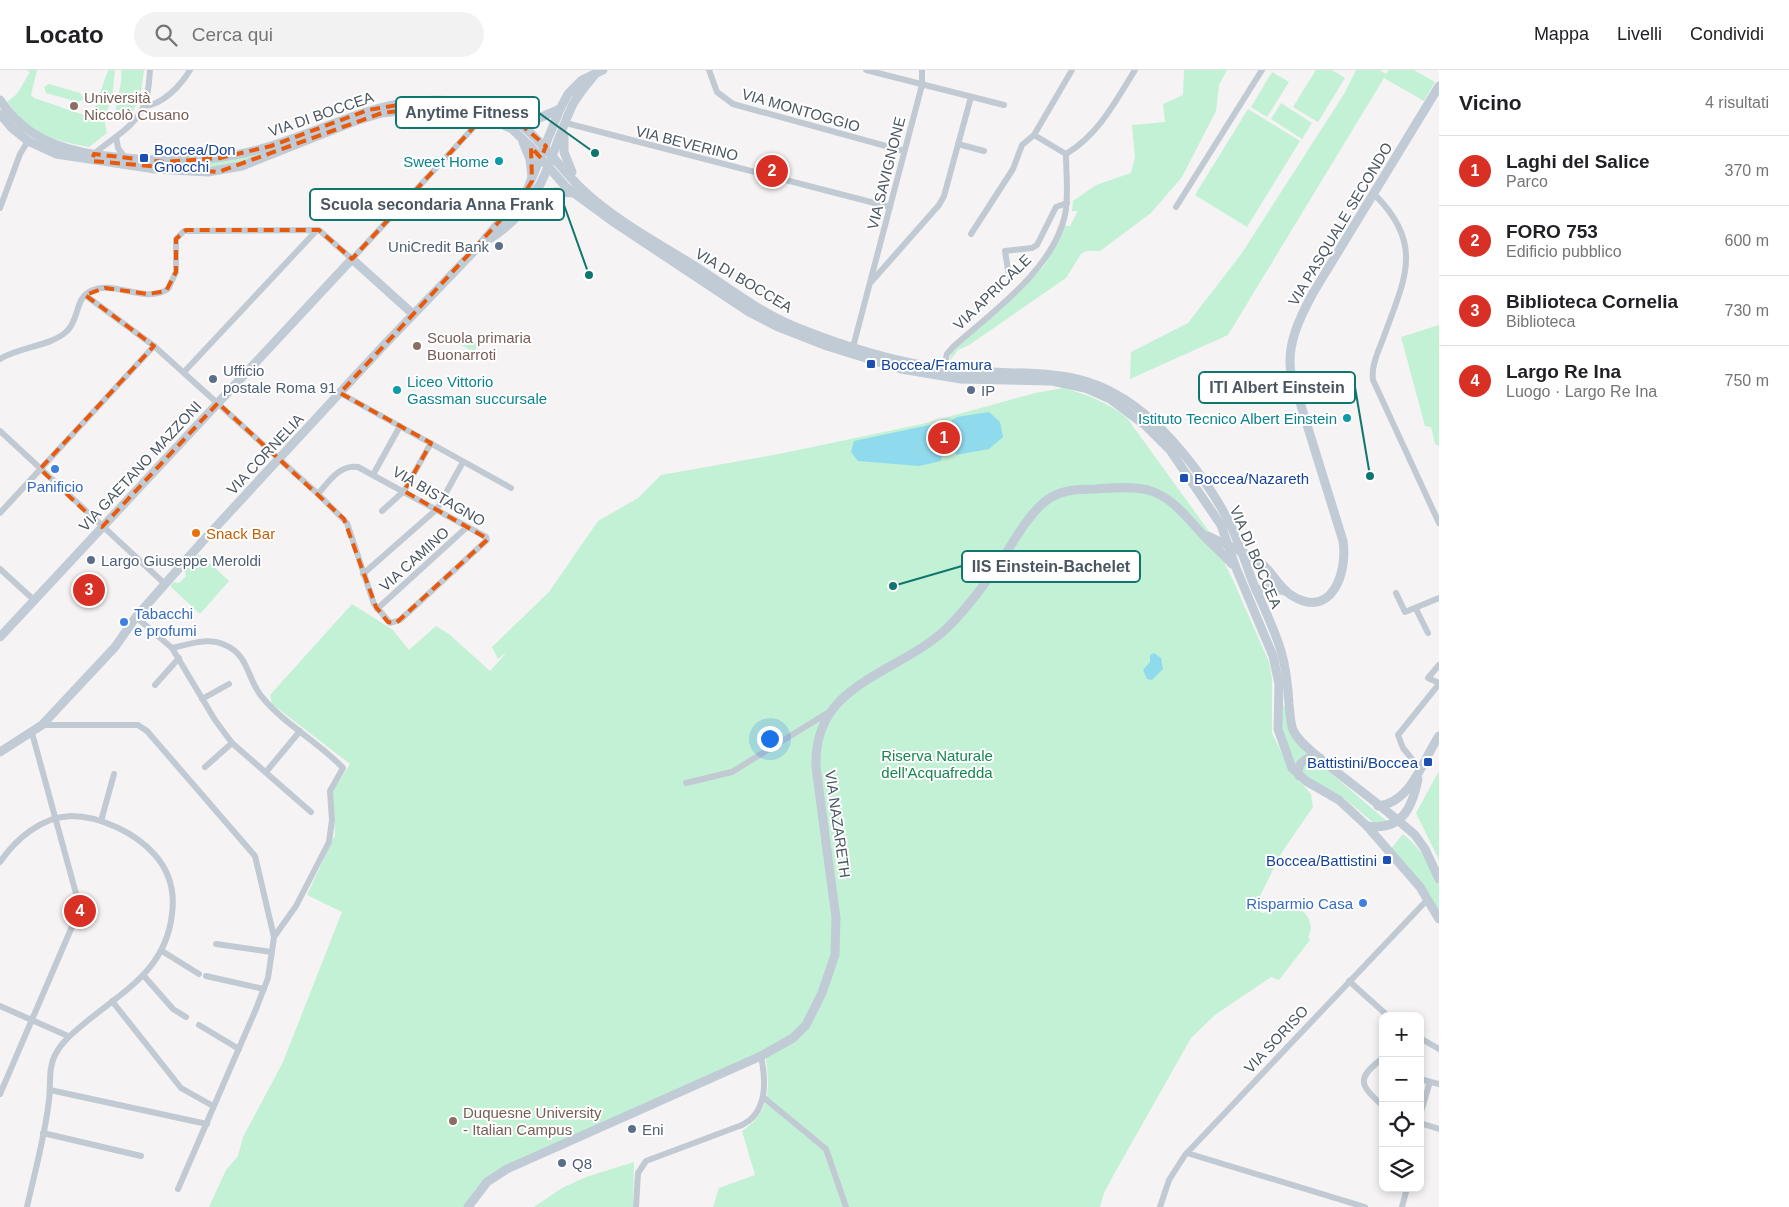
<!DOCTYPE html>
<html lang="it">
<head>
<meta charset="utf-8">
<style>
  body { margin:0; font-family:Arial,sans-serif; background:#f2f2f2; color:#202124 }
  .controls { position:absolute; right:15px; bottom:15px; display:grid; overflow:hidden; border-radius:10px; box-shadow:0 2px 8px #0003 }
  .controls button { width:45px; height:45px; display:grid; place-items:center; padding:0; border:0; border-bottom:1px solid #e0e0e0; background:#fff; color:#202124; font:25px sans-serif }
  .you { position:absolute; left:769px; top:668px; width:18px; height:18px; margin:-12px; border:4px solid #fff; border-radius:50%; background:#1a73e8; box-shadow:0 0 0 8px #1a73e833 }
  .badge { display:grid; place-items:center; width:32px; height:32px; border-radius:50%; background:#d93025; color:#fff; font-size:16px; font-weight:700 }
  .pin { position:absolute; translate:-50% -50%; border:2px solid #fff; box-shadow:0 1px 5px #0006 }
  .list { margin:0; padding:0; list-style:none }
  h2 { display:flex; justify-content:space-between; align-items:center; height:65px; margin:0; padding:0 20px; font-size:21px }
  h2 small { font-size:16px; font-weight:400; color:#757577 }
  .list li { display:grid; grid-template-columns:32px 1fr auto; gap:15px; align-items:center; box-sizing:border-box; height:70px; padding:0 20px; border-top:1px solid #e0e0e0 }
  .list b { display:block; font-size:19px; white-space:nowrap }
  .list p { margin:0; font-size:16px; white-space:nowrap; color:#757577 }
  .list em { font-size:16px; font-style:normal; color:#757577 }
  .icon { flex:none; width:28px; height:28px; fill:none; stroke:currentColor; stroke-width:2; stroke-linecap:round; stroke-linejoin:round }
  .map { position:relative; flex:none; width:1439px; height:1137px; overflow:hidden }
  header { display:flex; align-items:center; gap:30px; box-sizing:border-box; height:70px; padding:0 25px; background:#fff; border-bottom:1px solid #e0e0e0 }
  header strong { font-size:24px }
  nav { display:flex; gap:28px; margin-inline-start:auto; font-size:18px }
  .search { width:350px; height:45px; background:#f2f2f2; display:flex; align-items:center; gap:12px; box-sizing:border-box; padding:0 18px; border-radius:28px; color:#757577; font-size:19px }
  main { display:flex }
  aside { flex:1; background:#fff }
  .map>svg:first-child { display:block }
</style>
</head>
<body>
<header>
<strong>Locato</strong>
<div class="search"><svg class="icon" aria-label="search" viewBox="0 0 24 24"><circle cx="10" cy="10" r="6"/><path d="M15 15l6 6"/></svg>Cerca qui</div>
<nav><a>Mappa</a><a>Livelli</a><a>Condividi</a></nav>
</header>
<main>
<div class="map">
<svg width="1439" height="1137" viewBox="0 0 1439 1137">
  <rect width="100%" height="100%" fill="#f5f3f3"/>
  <g fill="#c3f1d5">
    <path d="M27,0H37L31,25L34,28L87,46L94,40L108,0H115L112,28L104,48L107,63L89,77C49,69 33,66 7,32L17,24L30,2Z"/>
    <path d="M121,0H144C141,23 141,35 123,52L119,47L117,48C112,37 124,15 121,0Z"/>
    <path d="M1184,0H1227L1219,15L1216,41L1182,107L1151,143L1100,181H1086L1081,184L1066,208L969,275L958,280L949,292L952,282L1033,207L1044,196L1065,156H1070L1078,141H1072L1073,131L1096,115L1131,103L1135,87L1132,55L1165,52L1163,34L1183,25Z"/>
    <path d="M1316,0H1332L1345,8L1318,52L1293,37Z"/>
    <path d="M1356,0H1380L1386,4L1389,0H1414L1435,12L1424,31L1384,8L1228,265L1130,309L1131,282L1188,253L1242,183L1344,24Z"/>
    <path d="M1272,2L1289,12L1267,47L1251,37Z"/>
    <path d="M49,14L80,23L84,29L78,32L46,23L44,17Z"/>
    <path d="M1281,33L1312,53L1302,69L1271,49Z"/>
    <path d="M1248,39L1300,71L1247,157L1195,125Z"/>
    <path d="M287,74L240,93L213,98L179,97L180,95C218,94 251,85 287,74Z"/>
    <path d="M1439,255V376L1435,374L1431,357L1425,356L1401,267Z"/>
    <path d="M462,265L479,274L474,282L457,273Z"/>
    <path d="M1064,318C1088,325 1107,332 1127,348L1208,460L1233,510L1269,592L1272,609V663L1291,702L1311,724L1313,737L1282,782L1257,832V839L1262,843L1296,837C1308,843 1315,855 1308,867L1310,870L1279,910L1271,907L1215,945L1191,968L1113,1106L1104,1123L1100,1137H713L719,1118L755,1105L742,1061C774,1039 769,1015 765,981L500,1101H496L475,1120L465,1137H209L226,1100L238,1086L243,1067L283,992L342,842L307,825L335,765L333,721L350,694L272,634L270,625L352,534L393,560L409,580L436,556L449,564L490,601L507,582L498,589L492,577L549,522L598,451L638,428L661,405L779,384L922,354L1035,323Z"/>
    <path d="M199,485L202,486L229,511L200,544L170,516L174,512L179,513L186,506L185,500Z"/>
    <path d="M1284,634L1292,667L1310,685L1296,696C1286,676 1278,656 1284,634Z"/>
    <path d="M1314,691L1319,693L1389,753H1374L1340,725L1314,712L1301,703L1305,693Z"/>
    <path d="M1439,701V790L1416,743Z"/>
    <path d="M1403,764C1419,776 1433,797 1439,816C1439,824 1439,836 1439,844L1391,779Z"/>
    <path d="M634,1092L633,1137H534L562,1118L586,1107Z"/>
  </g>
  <g fill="#90daee">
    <path d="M989,342L1000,352L1003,367L989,379L956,385L949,365V352L957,347Z"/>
    <path d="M929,355L939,361L943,376L941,391L919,396L858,391L851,382L854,371Z"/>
    <path d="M1154,583L1161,588L1163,599L1152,610L1147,609L1143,600L1150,592V585Z"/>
  </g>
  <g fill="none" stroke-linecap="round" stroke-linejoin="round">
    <g stroke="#c1cad2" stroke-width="6">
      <path d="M709,0L717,22L733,34L904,81"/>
      <path d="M866,0L1004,35"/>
      <path d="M144,36C163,35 181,15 190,0"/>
      <path d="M566,53L890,137"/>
      <path d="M1034,65L1066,84"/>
      <path d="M116,67L118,78L125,88"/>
      <path d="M958,74L984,81"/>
      <path d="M1066,84C1099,64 1115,32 1135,0"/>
      <path d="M93,85C110,69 135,58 144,35C149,24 149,12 150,0"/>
      <path d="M1374,124C1426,175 1404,210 1383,269C1378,282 1371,296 1373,310L1439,453"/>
      <path d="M1176,137L1262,0"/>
      <path d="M0,138L20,84L28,71"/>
      <path d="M971,164L1013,99L1022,75L1034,65L1072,0"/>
      <path d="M1009,206L1005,181L1032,178L1037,175L1056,137L1067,133"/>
      <path d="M872,211L939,135L944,126L971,27"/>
      <path d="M85,225L154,276L318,424C329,411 340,394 358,397L486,467L487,470L400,550L390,553L374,534L347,453L318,424"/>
      <path d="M853,277L922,15V0"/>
      <path d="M0,289C19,277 52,276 67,261C80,249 74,227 93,220C117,211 145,234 168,219L176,202V169L184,161L319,160L352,189L485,45"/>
      <path d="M943,301L947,284L953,277C992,242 1053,200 1065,145C1069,125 1066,104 1066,84"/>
      <path d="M184,302L317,160"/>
      <path d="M340,323L511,418"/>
      <path d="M0,361L165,514"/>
      <path d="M374,403L400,356"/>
      <path d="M382,441L404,421L431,373"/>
      <path d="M0,443L154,276"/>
      <path d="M0,499L34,530"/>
      <path d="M363,504L437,439L463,392"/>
      <path d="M1396,523L1405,542L1439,528"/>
      <path d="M377,539L467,457"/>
      <path d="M1417,541L1428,563"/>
      <path d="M136,547L172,578L215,650L232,673L311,742"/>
      <path d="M172,578C190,574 208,567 225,575C249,585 247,609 262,627C285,655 319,672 343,698L330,721L332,750L329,772L296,836L274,867"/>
      <path d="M1439,595L1428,608L1439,613"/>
      <path d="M155,615L179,588"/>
      <path d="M202,629L229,614"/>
      <path d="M42,655H138L147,661L255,786L274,867L268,908L256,939L178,1119"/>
      <path d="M205,697L232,673"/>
      <path d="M1420,699L1403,678L1398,665L1439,614"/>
      <path d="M266,702L300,661"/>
      <path d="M686,713L732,702L829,642"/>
      <path d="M101,751L114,704"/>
      <path d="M0,792C16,769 41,747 71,746C100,746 136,763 155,785C170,802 175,821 172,844C166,899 125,920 86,952C74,962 62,971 55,985C48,998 51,1015 49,1030C45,1066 35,1101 27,1137"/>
      <path d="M216,874L272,882"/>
      <path d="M162,881L199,904"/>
      <path d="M144,906L173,939L186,947"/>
      <path d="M206,906L264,919"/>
      <path d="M1349,911L1388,946"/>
      <path d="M112,931L181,1018L213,1036"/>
      <path d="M0,936L68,966"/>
      <path d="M199,955L239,979"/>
      <path d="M1420,968L1439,979"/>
      <path d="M1383,988C1355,1009 1360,1015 1383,1036"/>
      <path d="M1420,1009L1439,1014"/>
      <path d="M50,1020L207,1054"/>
      <path d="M0,1024L80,838L32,663"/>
      <path d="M763,1027L826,1079L846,1137"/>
      <path d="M1420,1045L1430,1012"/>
      <path d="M1420,1053L1439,1059"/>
      <path d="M43,1063L141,1086"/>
      <path d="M1187,1083L1365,1137"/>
      <path d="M636,1137L638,1103L646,1091L742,1055C768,1042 766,1011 761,986"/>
      <path d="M1160,1137L1169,1110L1185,1085L1427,830"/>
      <path d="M1402,1137L1407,1118"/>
    </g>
    <g stroke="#c1cbd6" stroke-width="9">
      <path d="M0,30C24,66 57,79 98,85C152,92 204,94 257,80C335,59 397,14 482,36C532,49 549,88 583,120C617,152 662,175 701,200C732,220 760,242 793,256C840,275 889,291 939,298C1033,311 1088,284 1164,362C1188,386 1216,425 1231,456C1240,475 1246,495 1254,515C1263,536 1274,558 1281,581C1286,598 1288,616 1289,634C1290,642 1290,652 1293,660C1299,673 1314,683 1324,692C1354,716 1387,740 1415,765L1425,779L1439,809"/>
      <path d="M503,41L537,49L560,39"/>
      <path d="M0,44L12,58L28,71L56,84L155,99L208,102L242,96L355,51L382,43L433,37L475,42L512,59L531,77L566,117L615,153L749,242L776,256L827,276L901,299L961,309L1052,311L1085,318L1110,329L1146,356L1170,380L1221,455L1236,498L1273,586L1279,614L1278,659L1292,698L1306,711L1339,730L1367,756L1420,817L1439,849"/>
      <path d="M564,67V82L572,102"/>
      <path d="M523,72L530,89L532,107"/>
      <path d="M532,133L555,122L574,123"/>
      <path d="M488,170C546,133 546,93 572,36C578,24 587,15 595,4"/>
      <path d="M1208,466C1225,475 1244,481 1260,492C1272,501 1278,517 1291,525C1331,551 1348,503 1343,471L1291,303C1286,275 1300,247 1313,223L1439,16"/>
      <path d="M1256,520L1269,518L1286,521"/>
      <path d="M0,567L352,189L413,244"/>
      <path d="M0,682L42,655L115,577L136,547L202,472L384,275L479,176L527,120L560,39L568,24L582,10L603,0"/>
      <path d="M1299,706C1296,692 1307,686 1320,688"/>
      <path d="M1378,736C1412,732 1422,691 1439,666"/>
      <path d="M1367,756C1401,761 1412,739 1418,709"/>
      <path d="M468,1137L487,1112L507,1099L761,986L793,968L806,955L822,923L835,885L836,848L816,697C813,613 894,606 945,560C970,536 989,508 1008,480C1018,464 1028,447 1042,434C1057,420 1076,419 1095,419C1112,418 1131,416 1148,420C1174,427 1190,452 1208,470C1216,478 1225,486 1232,494"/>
    </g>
  </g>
  <path fill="none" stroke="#e8590c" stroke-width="4" stroke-dasharray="10 6" stroke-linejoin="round" d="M428,30L491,38L519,53L546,76L541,88L531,77L532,111L522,127L340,323L431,373L404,421L488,469L396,553L388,552L376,537L344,449L218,333L102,457L40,399L154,276L85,225L105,218L148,224L166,221L176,202V169L186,160H319L352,189L485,45L433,37L382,43L218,102L92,91L94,84L164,92L220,88L271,76L368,40Z"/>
  <g fill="#8d6e63" stroke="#fff" stroke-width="2">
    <circle cx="74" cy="36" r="5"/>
    <circle cx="417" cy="276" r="5"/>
    <circle cx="453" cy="1051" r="5"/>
  </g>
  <g fill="#1a4fb4" stroke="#fff" stroke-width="2">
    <rect x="139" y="83" width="10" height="10" rx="2.5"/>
    <rect x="866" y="289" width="10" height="10" rx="2.5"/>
    <rect x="1179" y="403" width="10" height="10" rx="2.5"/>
    <rect x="1423" y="687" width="10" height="10" rx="2.5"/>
    <rect x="1382" y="785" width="10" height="10" rx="2.5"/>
  </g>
  <g fill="#0f9aa8" stroke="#fff" stroke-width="2">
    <circle cx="499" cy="91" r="5"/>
    <circle cx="397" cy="320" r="5"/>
    <circle cx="1347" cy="348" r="5"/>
  </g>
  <g fill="#5c6f8a" stroke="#fff" stroke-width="2">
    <circle cx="499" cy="176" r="5"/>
    <circle cx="213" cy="309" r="5"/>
    <circle cx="971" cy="320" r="5"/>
    <circle cx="91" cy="490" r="5"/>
    <circle cx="632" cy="1059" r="5"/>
    <circle cx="562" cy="1093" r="5"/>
  </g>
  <g fill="#3f7fe0" stroke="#fff" stroke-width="2">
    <circle cx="55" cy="399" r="5"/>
    <circle cx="124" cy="552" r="5"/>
    <circle cx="1363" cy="833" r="5"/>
  </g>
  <circle fill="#e8710a" stroke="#fff" stroke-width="2" cx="196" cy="463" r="5"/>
  <g text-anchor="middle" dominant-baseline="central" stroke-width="4" stroke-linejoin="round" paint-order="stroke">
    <g font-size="15" fill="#785e54" stroke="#fff" text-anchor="start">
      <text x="84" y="27">Università<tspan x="84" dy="17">Niccolò Cusano</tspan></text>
      <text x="427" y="267">Scuola primaria<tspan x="427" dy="17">Buonarroti</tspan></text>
      <text x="463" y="1042">Duquesne University<tspan x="463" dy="17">- Italian Campus</tspan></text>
    </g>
    <g font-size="15" fill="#4a5661" stroke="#fff">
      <text transform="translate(801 40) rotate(16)">VIA MONTOGGIO</text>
      <text transform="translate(321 44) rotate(-19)">VIA DI BOCCEA</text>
      <text transform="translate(687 73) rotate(14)">VIA BEVERINO</text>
      <text transform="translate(886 103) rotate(-76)">VIA SAVIGNONE</text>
      <text transform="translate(1340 154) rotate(-59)">VIA PASQUALE SECONDO</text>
      <text transform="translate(744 210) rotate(31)">VIA DI BOCCEA</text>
      <text transform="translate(992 222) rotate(-44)">VIA APRICALE</text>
      <text transform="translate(265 384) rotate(-47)">VIA CORNELIA</text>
      <text transform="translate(140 396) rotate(-47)">VIA GAETANO MAZZONI</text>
      <text transform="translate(439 426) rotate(30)">VIA BISTAGNO</text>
      <text transform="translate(1256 487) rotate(67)">VIA DI BOCCEA</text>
      <text transform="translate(414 489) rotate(-42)">VIA CAMINO</text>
      <text transform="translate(838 754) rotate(82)">VIA NAZARETH</text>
      <text transform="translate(1276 969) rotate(-47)">VIA SORISO</text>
    </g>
    <g font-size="15" fill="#164399" stroke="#fff" text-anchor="start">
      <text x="154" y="79">Boccea/Don<tspan x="154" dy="17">Gnocchi</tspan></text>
      <text x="881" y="294">Boccea/Framura</text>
      <text x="1194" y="408">Boccea/Nazareth</text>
      <text x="1418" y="692" text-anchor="end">Battistini/Boccea</text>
      <text x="1377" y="790" text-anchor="end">Boccea/Battistini</text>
    </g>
    <g font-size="15" fill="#0d838f" stroke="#fff" text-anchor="end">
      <text x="489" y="91">Sweet Home</text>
      <text x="407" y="311" text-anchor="start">Liceo Vittorio<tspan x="407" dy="17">Gassman succursale</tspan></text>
      <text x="1337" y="348">Istituto Tecnico Albert Einstein</text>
    </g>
    <g font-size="15" fill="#4e5e75" stroke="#fff" text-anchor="start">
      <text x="489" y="176" text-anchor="end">UniCredit Bank</text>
      <text x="223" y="300">Ufficio<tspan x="223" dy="17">postale Roma 91</tspan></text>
      <text x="981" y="320">IP</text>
      <text x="101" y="490">Largo Giuseppe Meroldi</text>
      <text x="642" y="1059">Eni</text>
      <text x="572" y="1093">Q8</text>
    </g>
    <g font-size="15" fill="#366cbe" stroke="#fff">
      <text x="55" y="416">Panificio</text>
      <text x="134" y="543" text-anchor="start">Tabacchi<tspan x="134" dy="17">e profumi</tspan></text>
      <text x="1353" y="833" text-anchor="end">Risparmio Casa</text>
    </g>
    <g font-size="15" fill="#c56008" stroke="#fff" text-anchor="start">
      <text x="206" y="463">Snack Bar</text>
    </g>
    <g font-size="15" fill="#17864f" stroke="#fff">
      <text x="937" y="685">Riserva Naturale<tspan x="937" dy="17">dell'Acquafredda</tspan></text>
    </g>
  </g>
  <path fill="none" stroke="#0f766e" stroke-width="2" d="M595 83L539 43M589 205L564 135M1370 406L1355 317M893 516L962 496"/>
  <g fill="#0f766e" stroke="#fff" stroke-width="2">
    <circle cx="595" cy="83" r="5"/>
    <circle cx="589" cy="205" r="5"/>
    <circle cx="1370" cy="406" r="5"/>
    <circle cx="893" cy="516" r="5"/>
  </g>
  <g fill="#fff" stroke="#0f766e" stroke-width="2">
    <rect x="396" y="27" width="143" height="31" rx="5"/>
    <rect x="310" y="119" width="254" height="31" rx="5"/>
    <rect x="1199" y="302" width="156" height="31" rx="5"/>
    <rect x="962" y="481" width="178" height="31" rx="5"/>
  </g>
  <g font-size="16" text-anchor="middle" font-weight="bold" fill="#4a5661">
    <text x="467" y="48">Anytime Fitness</text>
    <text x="437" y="140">Scuola secondaria Anna Frank</text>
    <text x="1277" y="323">ITI Albert Einstein</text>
    <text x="1051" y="502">IIS Einstein-Bachelet</text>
  </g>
</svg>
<div class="controls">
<button>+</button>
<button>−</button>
<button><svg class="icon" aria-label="locate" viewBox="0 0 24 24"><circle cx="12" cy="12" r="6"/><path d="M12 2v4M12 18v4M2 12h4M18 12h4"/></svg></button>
<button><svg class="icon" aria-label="layers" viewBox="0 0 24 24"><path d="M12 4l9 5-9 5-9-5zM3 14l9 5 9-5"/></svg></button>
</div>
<div class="you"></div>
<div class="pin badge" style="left:944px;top:368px">1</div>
<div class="pin badge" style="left:772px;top:101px">2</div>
<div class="pin badge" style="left:89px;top:520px">3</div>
<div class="pin badge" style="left:80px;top:841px">4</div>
</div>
<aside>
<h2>Vicino<small>4 risultati</small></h2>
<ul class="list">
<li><span class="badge">1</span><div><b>Laghi del Salice</b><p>Parco</p></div><em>370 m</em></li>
<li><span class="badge">2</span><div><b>FORO 753</b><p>Edificio pubblico</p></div><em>600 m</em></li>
<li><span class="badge">3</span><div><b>Biblioteca Cornelia</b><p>Biblioteca</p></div><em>730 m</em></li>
<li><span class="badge">4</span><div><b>Largo Re Ina</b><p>Luogo · Largo Re Ina</p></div><em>750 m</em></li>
</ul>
</aside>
</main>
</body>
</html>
